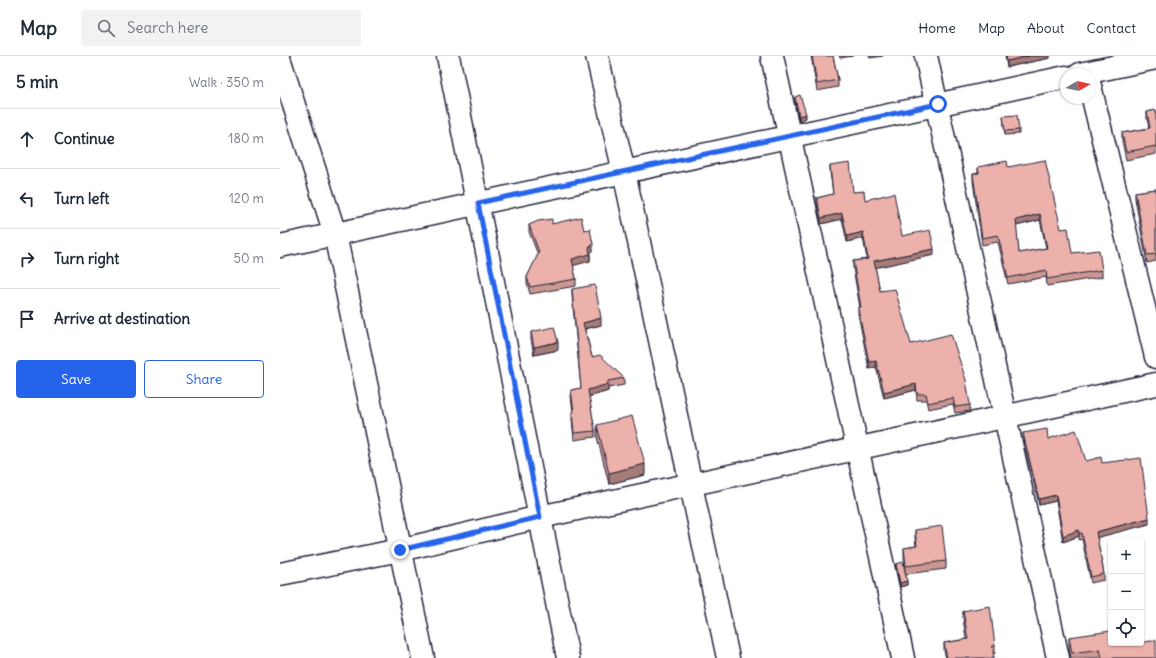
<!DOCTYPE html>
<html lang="en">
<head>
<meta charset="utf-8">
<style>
  body { margin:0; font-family:Delius,sans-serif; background:#f2f2f3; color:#1f2937 }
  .controls { position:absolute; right:12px; bottom:12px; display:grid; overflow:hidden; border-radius:4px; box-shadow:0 1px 3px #0004 }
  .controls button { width:36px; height:36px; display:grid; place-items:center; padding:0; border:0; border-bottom:1px solid #e0e1e3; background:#fff; color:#1f2937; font:20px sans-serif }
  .compass { position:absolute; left:780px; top:12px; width:36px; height:36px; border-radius:50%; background:#fff; box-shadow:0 1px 3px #0004; rotate:81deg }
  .stop { position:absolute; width:12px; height:12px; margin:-9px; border:3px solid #2563eb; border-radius:50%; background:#fff }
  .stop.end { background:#2563eb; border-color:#fff; box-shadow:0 1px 4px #0008 }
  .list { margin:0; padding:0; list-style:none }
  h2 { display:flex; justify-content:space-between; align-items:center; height:52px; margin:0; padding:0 16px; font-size:17px }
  h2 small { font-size:13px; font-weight:400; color:#747a83 }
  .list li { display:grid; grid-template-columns:26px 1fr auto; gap:12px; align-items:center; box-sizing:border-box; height:60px; padding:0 16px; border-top:1px solid #e0e1e3 }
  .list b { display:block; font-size:15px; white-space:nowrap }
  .list em { font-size:13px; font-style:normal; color:#747a83 }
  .actions { display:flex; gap:8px; padding:12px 16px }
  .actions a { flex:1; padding:9px 0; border:1px solid #2563eb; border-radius:4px; text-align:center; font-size:14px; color:#2563eb }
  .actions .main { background:#2563eb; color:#fff }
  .icon { flex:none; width:22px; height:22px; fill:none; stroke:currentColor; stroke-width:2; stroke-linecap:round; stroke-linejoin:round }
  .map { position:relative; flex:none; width:876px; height:602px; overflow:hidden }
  header { display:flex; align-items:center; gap:24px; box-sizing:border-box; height:56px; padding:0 20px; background:#fff; border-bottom:1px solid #e0e1e3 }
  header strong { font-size:19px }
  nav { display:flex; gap:22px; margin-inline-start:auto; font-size:14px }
  .search { width:280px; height:36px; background:#f2f2f3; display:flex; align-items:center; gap:10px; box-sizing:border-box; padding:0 14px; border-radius:4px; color:#747a83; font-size:15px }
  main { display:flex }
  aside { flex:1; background:#fff }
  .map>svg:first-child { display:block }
</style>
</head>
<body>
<header>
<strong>Map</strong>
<div class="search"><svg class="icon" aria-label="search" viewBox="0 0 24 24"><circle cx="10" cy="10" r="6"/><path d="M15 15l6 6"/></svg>Search here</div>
<nav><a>Home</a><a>Map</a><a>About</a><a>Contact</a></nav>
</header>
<main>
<aside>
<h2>5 min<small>Walk · 350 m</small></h2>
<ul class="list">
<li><svg class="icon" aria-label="ahead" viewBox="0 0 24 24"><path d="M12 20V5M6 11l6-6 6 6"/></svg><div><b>Continue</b></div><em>180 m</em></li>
<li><svg class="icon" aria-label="left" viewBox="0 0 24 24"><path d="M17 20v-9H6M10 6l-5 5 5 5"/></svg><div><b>Turn left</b></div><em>120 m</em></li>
<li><svg class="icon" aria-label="right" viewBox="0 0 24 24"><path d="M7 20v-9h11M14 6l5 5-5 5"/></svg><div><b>Turn right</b></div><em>50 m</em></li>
<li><svg class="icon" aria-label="arrive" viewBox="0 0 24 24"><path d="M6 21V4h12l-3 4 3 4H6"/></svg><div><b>Arrive at destination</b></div></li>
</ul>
<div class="actions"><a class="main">Save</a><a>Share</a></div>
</aside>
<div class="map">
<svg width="876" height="602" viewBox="0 0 876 602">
  <rect width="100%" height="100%" fill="#fff"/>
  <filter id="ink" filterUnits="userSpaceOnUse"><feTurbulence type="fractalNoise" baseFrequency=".025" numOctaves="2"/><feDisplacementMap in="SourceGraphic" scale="8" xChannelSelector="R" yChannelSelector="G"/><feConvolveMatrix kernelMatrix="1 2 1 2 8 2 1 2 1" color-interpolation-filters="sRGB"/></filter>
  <g filter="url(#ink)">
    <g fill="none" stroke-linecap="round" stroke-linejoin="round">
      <defs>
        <g id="minor">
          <path d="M168,0L288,602"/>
          <path d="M317,0L344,116L448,602"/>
          <path d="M492,0L623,602"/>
          <path d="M646,0L778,602"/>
          <path d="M0,5L55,178L143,602"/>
          <path d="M800,18L876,2"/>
          <path d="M810,30L876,301"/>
          <path d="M0,190L786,21"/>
          <path d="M0,518L120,494L260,461L876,328"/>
        </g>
      </defs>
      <use href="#minor" stroke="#22223b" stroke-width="25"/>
      <use href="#minor" stroke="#fff" stroke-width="22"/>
    </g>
    <g fill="#cb9892" stroke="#22223b" fill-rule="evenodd">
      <path d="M531,0H553L558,24V31L537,35Z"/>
      <path d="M559,0H573L560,2Z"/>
      <path d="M589,0H603L590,2Z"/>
      <path d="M725,0H770V2L727,11Z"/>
      <path d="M515,41L526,62L519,65L515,45Z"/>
      <path d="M876,54V98L846,104L842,85V77L869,72L867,63V56Z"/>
      <path d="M723,60L739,74V78L725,79Z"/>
      <path d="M550,110L573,136L585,144L622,180L654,199L595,211L600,235L631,288L690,349V355L675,357L673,348L648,353L646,344H637L636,334L604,342L596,311L589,313L578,258V252H580L573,212V205L587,203L583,182L567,186L562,163L541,168L537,148V142L553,138L550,116Z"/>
      <path d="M698,111H728L781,173L792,197L822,214V221L767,230L766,221L728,228L718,186L702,189L693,125V118H698ZM760,164L766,192L739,197L736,170Z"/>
      <path d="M876,133V205L867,207L855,143V136Z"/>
      <path d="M272,168L304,174L313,195L310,198V205L293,209L296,223V230L250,238L247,227V221L258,199L249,176V169Z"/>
      <path d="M292,233L321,269L305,273L312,301L344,322V329L328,332V335L309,341L315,375V381L294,384L292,363V356H293L291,341V334L301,332L292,240Z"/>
      <path d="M251,276L278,294L254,299L251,284Z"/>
      <path d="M317,369L365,419L329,428L317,381Z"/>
      <path d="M743,377L768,383L806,405L822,407L869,468L817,481L824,518V524L811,527L802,483L799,484V480L783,486L776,445L759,449L743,383Z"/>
      <path d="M635,474L666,505V513L626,518L627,529L620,531L616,512V508L625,517L624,500V492L636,490L635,482Z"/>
      <path d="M683,555L715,590V597L713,598L714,602H666L664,595V587L686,583L683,562Z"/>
      <path d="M789,581L854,588L876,602H791L789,592Z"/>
    </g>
    <g fill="#a57c77" stroke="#22223b">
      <path d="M749,0H770V2L727,11V5Z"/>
      <path d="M526,58V62L519,65V60Z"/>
      <path d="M562,157V163L541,168V162Z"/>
      <path d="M760,158V164L736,170V164Z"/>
      <path d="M583,176V182L567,186V180Z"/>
      <path d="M313,188V195L310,198V205L292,210V203L309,192Z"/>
      <path d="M654,193V199L594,212V205Z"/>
      <path d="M321,262V269L303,273V267Z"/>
      <path d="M278,286V294L254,299V291Z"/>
      <path d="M596,305V311L589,313V306Z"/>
      <path d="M328,328V335L308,341V334Z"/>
      <path d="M636,328V334L604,342V336Z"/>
      <path d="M365,408V419L329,428V417Z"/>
      <path d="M776,439V445L759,449V443Z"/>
      <path d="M869,462V468L816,482V476Z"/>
      <path d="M799,474V480L783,486V480Z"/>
      <path d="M627,525V529L620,531V527Z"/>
    </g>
    <g fill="#ecb1aa" stroke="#22223b" fill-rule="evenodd">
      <path d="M532,0H553L558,24L537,28Z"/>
      <path d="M726,0H749L727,5Z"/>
      <path d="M520,39L526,58L519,60L515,41Z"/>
      <path d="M876,54V90L846,96L842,77L870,72L867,56Z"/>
      <path d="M737,59L739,74L725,75L723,60Z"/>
      <path d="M765,104L781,173L788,172L792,197L819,194L822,214L767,223L766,214L728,222L718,179L702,182L693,118L699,117L698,111L727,105L728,111ZM760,158L767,192L739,197L736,164Z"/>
      <path d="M570,107L573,136L584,135L585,144L614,137L622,180L650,174L654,193L594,205L600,235L615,233L631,288L671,278L686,324L690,349L675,351L673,342L648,347L646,338H637L636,328L604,336L596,305L589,306L578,252L581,251L573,205L588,203L583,176L567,180L562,157L541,162L537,142L553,138L550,110Z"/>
      <path d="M876,133V198L867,199L855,136Z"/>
      <path d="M301,161L304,174L310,173L313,188L309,192L310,198L292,203L296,223L250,231L247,221L259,196L249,169L258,165L272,163V168Z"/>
      <path d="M315,229L321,262L303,267L312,301L320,299L344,322L328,325V328L308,334L315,375L294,377L292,356H294L291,334L301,332L292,233Z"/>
      <path d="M274,271L278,286L254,291L251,276Z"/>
      <path d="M352,360L365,408L329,417L317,369Z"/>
      <path d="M767,373L768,383L796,374L806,405L821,401L822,407L861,402L869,462L816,476L824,518L811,521L802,477L799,478V474L783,480L776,439L759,443L743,377Z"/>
      <path d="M662,470L666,505L626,510L624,492L637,490L635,474Z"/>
      <path d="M623,506L627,525L620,527L616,508Z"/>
      <path d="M710,550L715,590H712L714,601L711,602H667L664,587L688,583L683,555Z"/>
      <path d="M831,575V587H854V588L876,584V602H822L820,593L792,597L789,581Z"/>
    </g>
  </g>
  <g fill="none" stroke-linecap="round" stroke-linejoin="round" filter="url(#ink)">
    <path stroke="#2563eb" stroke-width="5" d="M120,494L260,461L198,147L658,48"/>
  </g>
</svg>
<div class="controls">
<button>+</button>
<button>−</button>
<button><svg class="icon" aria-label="locate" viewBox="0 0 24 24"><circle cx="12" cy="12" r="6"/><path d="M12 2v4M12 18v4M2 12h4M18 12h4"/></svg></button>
</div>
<svg class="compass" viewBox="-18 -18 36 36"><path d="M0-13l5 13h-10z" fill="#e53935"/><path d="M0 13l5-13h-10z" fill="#747a83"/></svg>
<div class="stop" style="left:658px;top:48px"></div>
<div class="stop end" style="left:120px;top:494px"></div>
</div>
</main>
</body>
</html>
